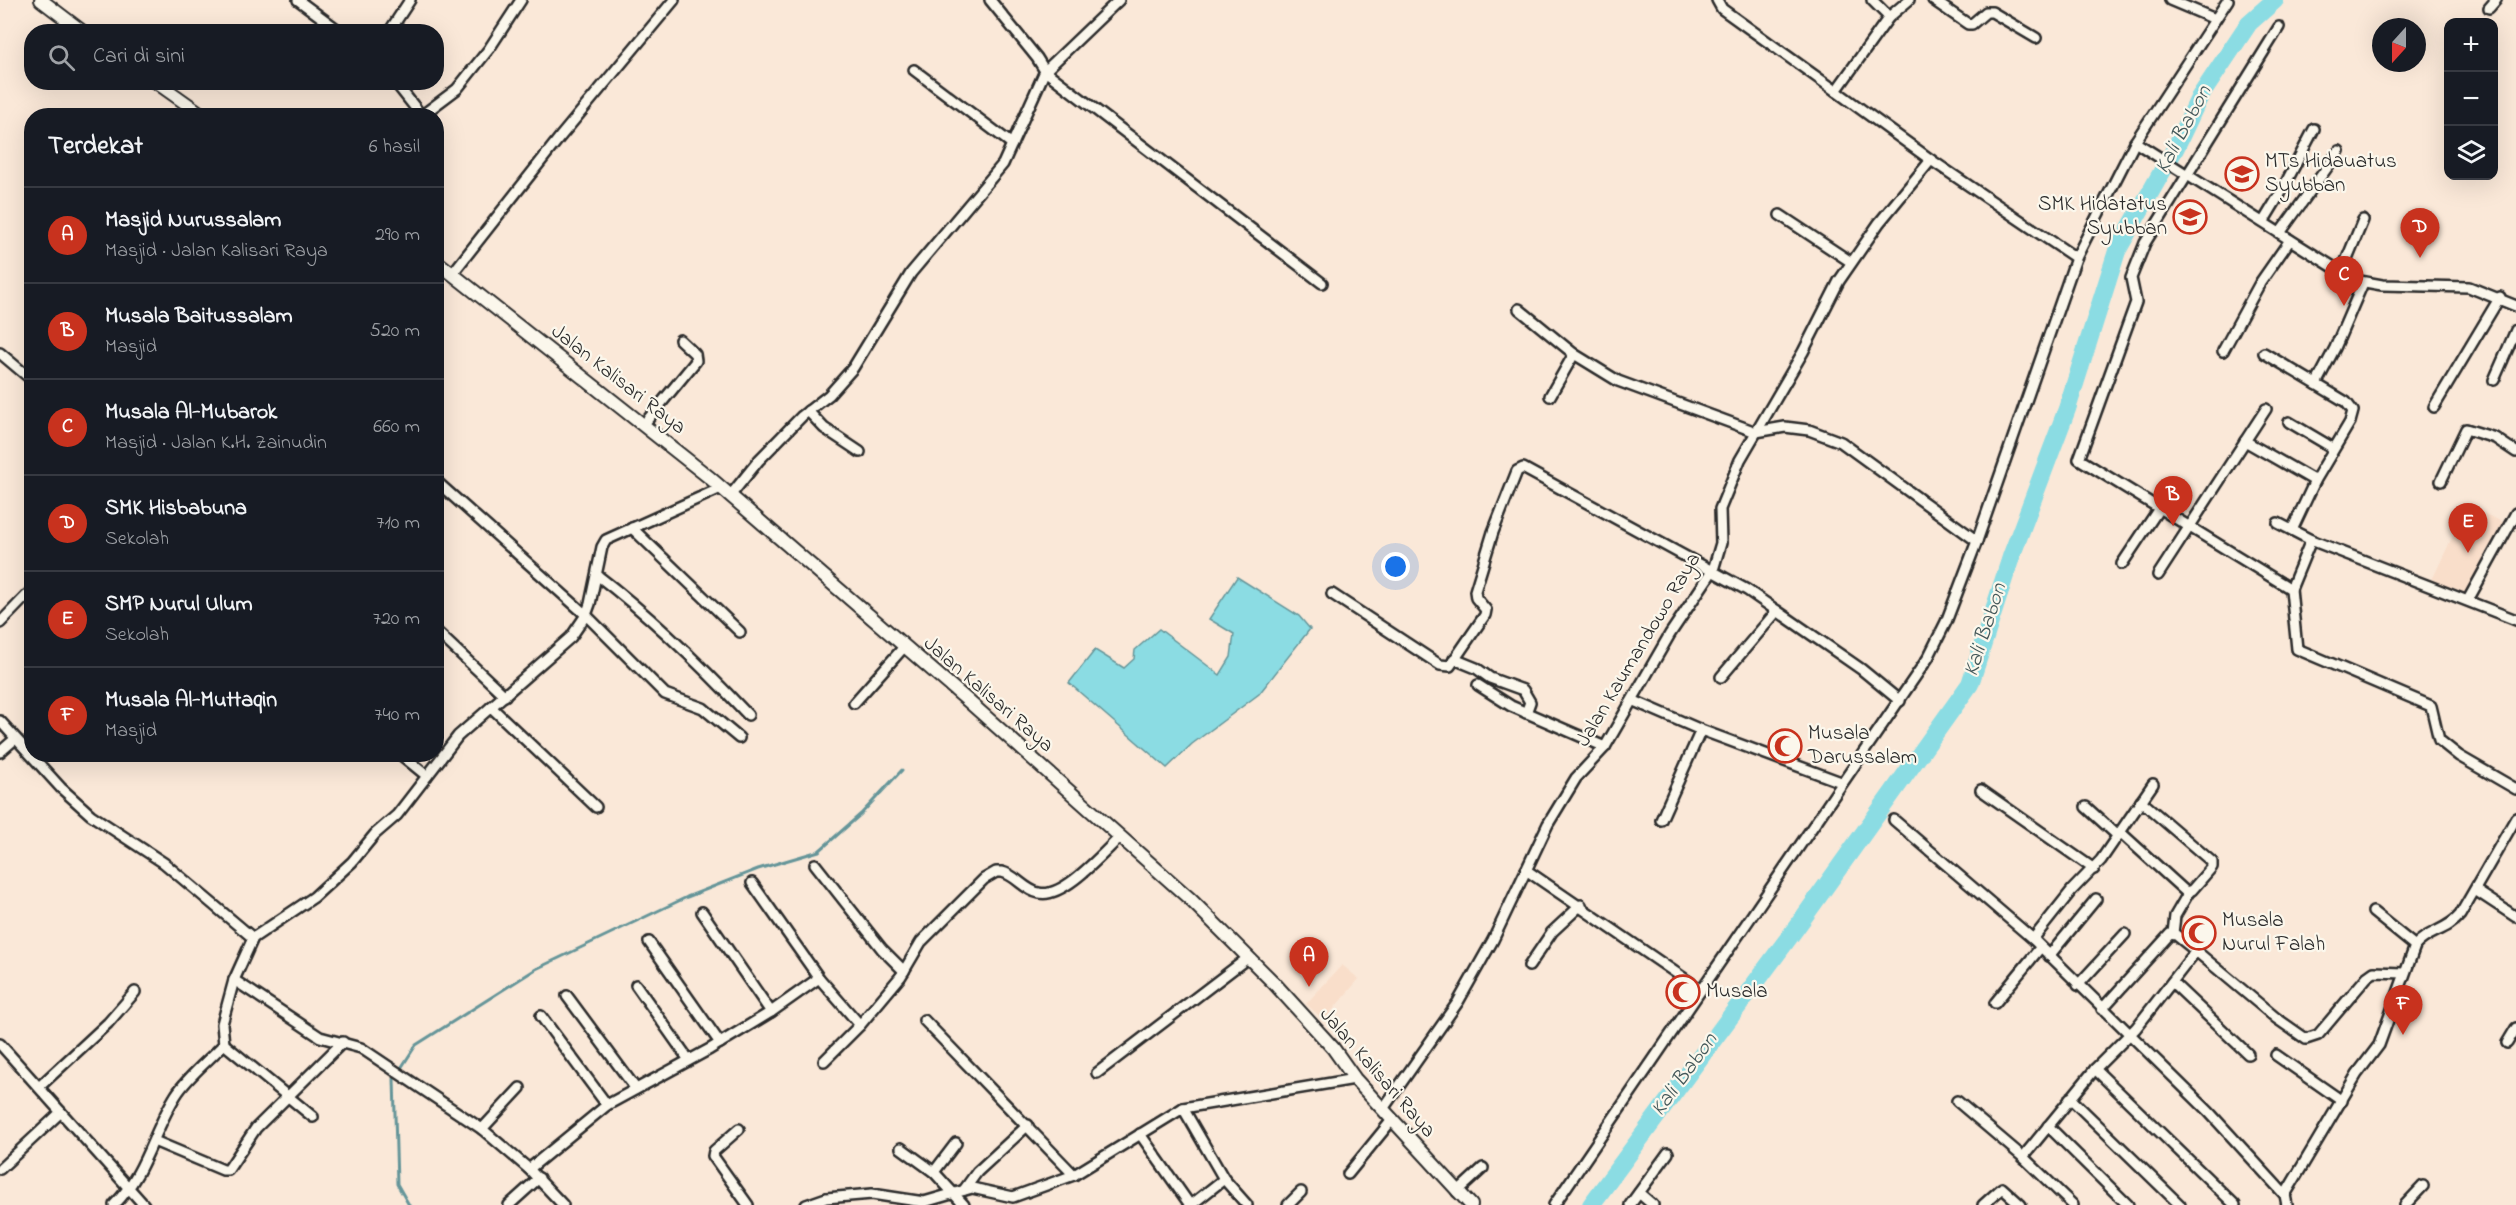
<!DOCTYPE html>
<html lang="id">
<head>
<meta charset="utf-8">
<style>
  body { margin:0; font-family:"Indie Flower",sans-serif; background:#242831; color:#f1f3f6 }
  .controls { position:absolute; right:18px; top:18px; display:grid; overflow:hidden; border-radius:12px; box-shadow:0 6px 24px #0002 }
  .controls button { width:54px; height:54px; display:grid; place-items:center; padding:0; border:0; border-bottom:2px solid #363941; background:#171b24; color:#f1f3f6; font:30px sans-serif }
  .compass { position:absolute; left:2372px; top:18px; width:54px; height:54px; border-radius:50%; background:#171b24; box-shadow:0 6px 24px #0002; rotate:201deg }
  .you { position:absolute; left:1396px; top:567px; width:21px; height:21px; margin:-15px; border:4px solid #fff; border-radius:50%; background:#1a73e8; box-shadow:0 0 0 9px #1a73e833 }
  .badge { display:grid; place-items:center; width:39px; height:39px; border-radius:50%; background:#c8321e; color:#fff; font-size:20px; font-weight:700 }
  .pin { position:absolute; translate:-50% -50px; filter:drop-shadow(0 2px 3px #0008) }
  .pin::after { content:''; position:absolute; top:32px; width:21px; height:18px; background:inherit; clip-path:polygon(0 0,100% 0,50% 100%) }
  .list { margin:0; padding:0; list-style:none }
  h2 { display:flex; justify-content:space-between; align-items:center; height:78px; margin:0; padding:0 24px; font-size:26px }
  h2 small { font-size:20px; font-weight:400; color:#9ea1a6 }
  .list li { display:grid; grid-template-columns:39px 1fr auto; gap:18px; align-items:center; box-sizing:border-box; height:96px; padding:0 24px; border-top:2px solid #363941 }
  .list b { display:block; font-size:22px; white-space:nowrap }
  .list p { margin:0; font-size:20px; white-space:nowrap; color:#9ea1a6 }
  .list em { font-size:20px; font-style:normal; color:#9ea1a6 }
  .icon { flex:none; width:33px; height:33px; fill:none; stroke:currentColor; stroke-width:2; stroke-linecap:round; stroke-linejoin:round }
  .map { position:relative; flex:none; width:2516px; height:1205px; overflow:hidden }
  .search { position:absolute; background:#171b24; box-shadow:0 6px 24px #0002; left:24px; top:24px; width:420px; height:66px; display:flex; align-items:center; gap:15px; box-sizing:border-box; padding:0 21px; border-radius:24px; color:#9ea1a6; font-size:22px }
  .panel { position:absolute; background:#171b24; box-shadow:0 6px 24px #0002; left:24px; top:108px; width:420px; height:654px; border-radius:24px }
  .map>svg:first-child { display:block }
</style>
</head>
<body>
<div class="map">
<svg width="2516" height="1205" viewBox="0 0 2516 1205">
  <rect width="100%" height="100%" fill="#fae8d8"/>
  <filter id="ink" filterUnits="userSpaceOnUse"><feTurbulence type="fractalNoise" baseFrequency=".0167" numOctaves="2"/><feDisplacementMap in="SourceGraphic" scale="12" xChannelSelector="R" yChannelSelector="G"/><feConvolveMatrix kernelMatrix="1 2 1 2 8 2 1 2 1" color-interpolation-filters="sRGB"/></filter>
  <g filter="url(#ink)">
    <g fill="#f9deca">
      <path d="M2467,506L2505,523L2469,597L2431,582Z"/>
      <path d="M1342,965L1359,979L1324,1020L1306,1004Z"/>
    </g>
    <path fill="#8bdce3" stroke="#659599" stroke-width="1.5" d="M1237,577L1299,616L1310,629L1259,694L1192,744L1167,768L1069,683L1095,650L1124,668L1134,659L1135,650L1159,629L1220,675L1231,657L1234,634L1209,619Z"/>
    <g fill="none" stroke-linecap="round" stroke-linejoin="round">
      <path stroke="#659599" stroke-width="3" d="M409,1205L397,1184L394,1079L416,1045L536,969L687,897L758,869L819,851L861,814L902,770"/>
      <path stroke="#8bdce3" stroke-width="18" d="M1591,1205L1796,928L1970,684L2011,557L2067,409L2117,251L2176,147L2199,98L2249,23L2275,0"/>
      <defs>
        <g id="street">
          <path d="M298,0L341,32"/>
          <path d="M990,0L1037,58L1045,71L1322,283"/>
          <path d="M1717,0L1722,9L1836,91"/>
          <path d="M1872,0L1889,17"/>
          <path d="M1933,0L1968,24H1972L1986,12H1992L2036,38"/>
          <path d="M2170,0L2215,19"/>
          <path d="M2489,8L2496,0"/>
          <path d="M2279,27L2145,243L2131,278L2136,302L2079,459L2291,589L2311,540L2516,620"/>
          <path d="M389,32L410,0"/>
          <path d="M914,70L1012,144"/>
          <path d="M395,82L421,115"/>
          <path d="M421,116L457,89L489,49L521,0"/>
          <path d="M2135,142L2354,280L2382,285L2469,287L2516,306"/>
          <path d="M1931,160L2076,258"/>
          <path d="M1780,215L1851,262"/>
          <path d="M2263,222L2280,194L2314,129"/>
          <path d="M2280,233L2339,151"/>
          <path d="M2341,273L2363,220"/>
          <path d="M452,274L560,137L674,0"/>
          <path d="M1519,309L1574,354L1618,381L1756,432L1785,427L1809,430L1841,442L1977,541"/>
          <path d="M2223,351L2260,283L2290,240"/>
          <path d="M0,353L32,380"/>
          <path d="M2264,353L2346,402L2353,411L2350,422L2315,481L2292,530"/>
          <path d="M2494,380L2516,330"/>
          <path d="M2316,384L2335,348L2363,283"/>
          <path d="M1550,396L1574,354"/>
          <path d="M2434,407L2500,297"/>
          <path d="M808,411L824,428L860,452"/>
          <path d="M2289,422L2333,448"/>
          <path d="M644,424L696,361L695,354L680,340"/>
          <path d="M2245,441L2315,481"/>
          <path d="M436,481L586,615L665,694L703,708L739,738"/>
          <path d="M2441,481L2466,429L2495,438L2516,452"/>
          <path d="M730,496L759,460L802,416L829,395L853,368L911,273L1003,164L1045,71L1119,0"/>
          <path d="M2278,523L2311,540"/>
          <path d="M632,528L740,632"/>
          <path d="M2122,564L2160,507"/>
          <path d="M597,575C652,617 700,664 748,715"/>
          <path d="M2158,575L2266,409"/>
          <path d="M2291,589L2297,649L2431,706L2439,740L2459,756L2516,789"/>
          <path d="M1332,594L1440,665L1450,666L1485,615L1486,610L1476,598L1475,591L1493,532L1517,471L1523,468L1747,590L1861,669L1900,701"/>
          <path d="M2468,600L2516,513"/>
          <path d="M0,623L32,590"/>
          <path d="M436,631L505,696"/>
          <path d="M1454,659L1476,668L1490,678L1523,690L1530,702L1526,713"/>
          <path d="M1721,677L1777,611"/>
          <path d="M1478,685L1511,706L1605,747"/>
          <path d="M1634,701L1701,730L1841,782"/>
          <path d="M854,703L904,647"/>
          <path d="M491,707L596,807"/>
          <path d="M0,721L61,788L91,815L164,863L253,938"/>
          <path d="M0,752L15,739"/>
          <path d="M400,754L427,776"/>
          <path d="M1981,790L2094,869"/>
          <path d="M2086,807L2118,836"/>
          <path d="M1661,820L1701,730"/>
          <path d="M1894,820L2033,939L2209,1112L2285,1195L2287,1205"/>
          <path d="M2120,832L2186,892L2192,890L2212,867V862L2141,801"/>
          <path d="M815,864L882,949L904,971"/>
          <path d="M1526,870L1701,990"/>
          <path d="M752,883L819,978L860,1025"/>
          <path d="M2475,890L2516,917"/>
          <path d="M702,912L771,1012"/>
          <path d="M2373,912L2415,946"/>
          <path d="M2173,933L2175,916L2189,892"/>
          <path d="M2033,939L2072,890L2101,860L2153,784"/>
          <path d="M649,942L720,1043"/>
          <path d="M2196,951L2276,1018L2306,1039L2318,1035L2367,977L2374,972L2404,973"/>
          <path d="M2049,956L2096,899"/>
          <path d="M1529,966L1552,932L1581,905"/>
          <path d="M234,980L320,1037L361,1048L482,1129L529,1169L563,1205"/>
          <path d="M2172,982L2248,1054"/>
          <path d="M636,985L689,1060"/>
          <path d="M2078,985L2125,934"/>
          <path d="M567,996L636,1089"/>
          <path d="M1995,1003L2040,948"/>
          <path d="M541,1016L607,1105"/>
          <path d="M924,1020L1074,1175"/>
          <path d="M2507,1043L2516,1028"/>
          <path d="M0,1044L144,1205"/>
          <path d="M224,1044L313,1117"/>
          <path d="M2276,1055L2342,1101"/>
          <path d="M824,1061L860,1025L901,976L921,942L984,879L996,872H1002C1016,875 1024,890 1039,893C1063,899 1102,854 1119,838"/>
          <path d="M2095,1069L2235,1205"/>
          <path d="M1097,1073L1249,957"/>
          <path d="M39,1087L108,1023L135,992"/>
          <path d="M2070,1098L2180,1205"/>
          <path d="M1957,1101L2023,1157L2073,1205"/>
          <path d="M1183,1108L1224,1179L1247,1205"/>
          <path d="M1383,1109L1458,1002L1493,940L1548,824L1576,778L1605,747L1670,634L1713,570L1721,543L1720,509L1740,460L1803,352L1839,281L1879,223L1931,160L1836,91L1889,17L1909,0"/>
          <path d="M2048,1126L2128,1205"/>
          <path d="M482,1129L520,1088"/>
          <path d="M739,1129L714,1151L713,1156L748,1205"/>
          <path d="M1140,1134L1190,1205"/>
          <path d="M154,1141L223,1170H228L256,1128L343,1042"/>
          <path d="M901,1148L934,1172L964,1205"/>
          <path d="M2023,1157L2095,1069L2136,1028L2196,951L2176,935L2170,934L2102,1009"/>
          <path d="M0,1169L61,1112"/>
          <path d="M529,1169L607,1105L710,1049L771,1012L819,978"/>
          <path d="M934,1172L956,1143"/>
          <path d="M1348,1174L1392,1120"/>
          <path d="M964,1190L977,1172L1028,1125"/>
          <path d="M1457,1192L1483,1168"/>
          <path d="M1639,1193L1653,1205"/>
          <path d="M2285,1195L2357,1074L2379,1045L2415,946C2427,931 2447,931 2460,915L2516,818"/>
          <path d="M114,1205C147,1172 152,1133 176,1095C187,1077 209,1060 224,1044L222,1024L234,980L253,938L314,897L352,862L375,834L397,815L458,736L571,637L586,615L590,604L602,547L606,540L721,488"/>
          <path d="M509,1205L539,1178"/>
          <path d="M806,1205L826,1198L872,1194L924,1202L972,1188L1013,1197L1074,1175L1183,1108L1355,1079"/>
          <path d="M1191,1205L1224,1179"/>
          <path d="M1288,1205L1301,1192"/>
          <path d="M1554,1205L1928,658L1946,622L1977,541L2076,258L2135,142L2228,0"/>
          <path d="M1630,1205L1668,1153"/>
          <path d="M1983,1205L2002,1188L2021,1205"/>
          <path d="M2405,1205L2423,1186"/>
        </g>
        <g id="secondary">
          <path d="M41,0L83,32"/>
          <path d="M156,82L204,116"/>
          <path d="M436,261L710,478L967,700L1190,899L1274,983L1333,1048L1355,1079L1471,1205"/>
        </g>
      </defs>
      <use href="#street" stroke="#2b2b2b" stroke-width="14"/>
      <use href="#secondary" stroke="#2b2b2b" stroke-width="16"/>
      <use href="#street" stroke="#fbf7ec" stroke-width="9"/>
      <use href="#secondary" stroke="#fbf7ec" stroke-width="12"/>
    </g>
  </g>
  <defs>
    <symbol id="school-ring" viewBox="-11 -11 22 22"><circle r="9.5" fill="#fbf7ec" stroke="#c8321e" stroke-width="1.5"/><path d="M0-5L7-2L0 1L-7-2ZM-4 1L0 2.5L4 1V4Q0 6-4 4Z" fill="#c8321e"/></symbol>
    <symbol id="mosque-ring" viewBox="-11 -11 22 22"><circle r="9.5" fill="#fbf7ec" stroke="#c8321e" stroke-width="1.5"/><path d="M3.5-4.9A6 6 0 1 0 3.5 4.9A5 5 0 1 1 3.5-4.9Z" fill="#c8321e"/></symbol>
  </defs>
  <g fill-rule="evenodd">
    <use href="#school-ring" x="2223" y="155" width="38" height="38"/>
    <use href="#school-ring" x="2171" y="198" width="38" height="38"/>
    <use href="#mosque-ring" x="1766" y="727" width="38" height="38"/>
    <use href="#mosque-ring" x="2180" y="914" width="38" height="38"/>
    <use href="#mosque-ring" x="1664" y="973" width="38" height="38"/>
  </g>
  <g text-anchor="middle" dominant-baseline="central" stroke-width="4.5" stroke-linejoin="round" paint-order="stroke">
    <g font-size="21" fill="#2b2b2b" stroke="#fbf7ec" text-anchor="start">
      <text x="2265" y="162">MTs Hidauatus<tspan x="2265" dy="24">Syubban</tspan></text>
      <text x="2167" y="205" text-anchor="end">SMK Hidatatus<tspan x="2167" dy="24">Syubban</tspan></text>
      <text x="1808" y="734">Musala<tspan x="1808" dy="24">Darussalam</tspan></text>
      <text x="2222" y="921">Musala<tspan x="2222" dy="24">Nurul Falah</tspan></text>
      <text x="1706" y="992">Musala</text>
    </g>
    <g font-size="21" fill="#2b2b2b" stroke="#fbf7ec">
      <text transform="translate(618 380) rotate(38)">Jalan Kalisari Raya</text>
      <text transform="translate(1639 650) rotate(-59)">Jalan Kaumandowo Raya</text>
      <text transform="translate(988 695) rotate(41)">Jalan Kalisari Raya</text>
      <text transform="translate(1377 1073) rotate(49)">Jalan Kalisari Raya</text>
    </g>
    <g font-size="22" font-style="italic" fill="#435759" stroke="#fbf7ec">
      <text transform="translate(2184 130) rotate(-62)">Kali Babon</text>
      <text transform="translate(1986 630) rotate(-72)">Kali Babon</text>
      <text transform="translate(1685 1075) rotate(-54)">Kali Babon</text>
    </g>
  </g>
</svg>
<div class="controls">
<button>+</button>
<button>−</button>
<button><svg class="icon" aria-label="layers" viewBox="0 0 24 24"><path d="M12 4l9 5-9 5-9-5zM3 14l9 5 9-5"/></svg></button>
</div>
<svg class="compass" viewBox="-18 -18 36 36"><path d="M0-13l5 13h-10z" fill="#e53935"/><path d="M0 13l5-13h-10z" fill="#9ea1a6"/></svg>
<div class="you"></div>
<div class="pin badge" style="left:1309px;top:987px">A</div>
<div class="pin badge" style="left:2173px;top:526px">B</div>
<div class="pin badge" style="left:2344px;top:306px">C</div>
<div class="pin badge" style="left:2420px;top:258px">D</div>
<div class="pin badge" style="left:2468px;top:553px">E</div>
<div class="pin badge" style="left:2403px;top:1035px">F</div>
<div class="search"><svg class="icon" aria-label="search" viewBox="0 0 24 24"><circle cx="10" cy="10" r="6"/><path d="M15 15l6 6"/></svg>Cari di sini</div>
<section class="panel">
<h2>Terdekat<small>6 hasil</small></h2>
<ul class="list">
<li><span class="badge">A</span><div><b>Masjid Nurussalam</b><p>Masjid · Jalan Kalisari Raya</p></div><em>290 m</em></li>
<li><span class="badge">B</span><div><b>Musala Baitussalam</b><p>Masjid</p></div><em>520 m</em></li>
<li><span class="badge">C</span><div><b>Musala Al-Mubarok</b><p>Masjid · Jalan K.H. Zainudin</p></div><em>660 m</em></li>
<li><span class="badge">D</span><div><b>SMK Hisbabuna</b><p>Sekolah</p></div><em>710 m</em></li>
<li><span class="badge">E</span><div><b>SMP Nurul Ulum</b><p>Sekolah</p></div><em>720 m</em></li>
<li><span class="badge">F</span><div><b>Musala Al-Muttaqin</b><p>Masjid</p></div><em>740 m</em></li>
</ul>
</section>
</div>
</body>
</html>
